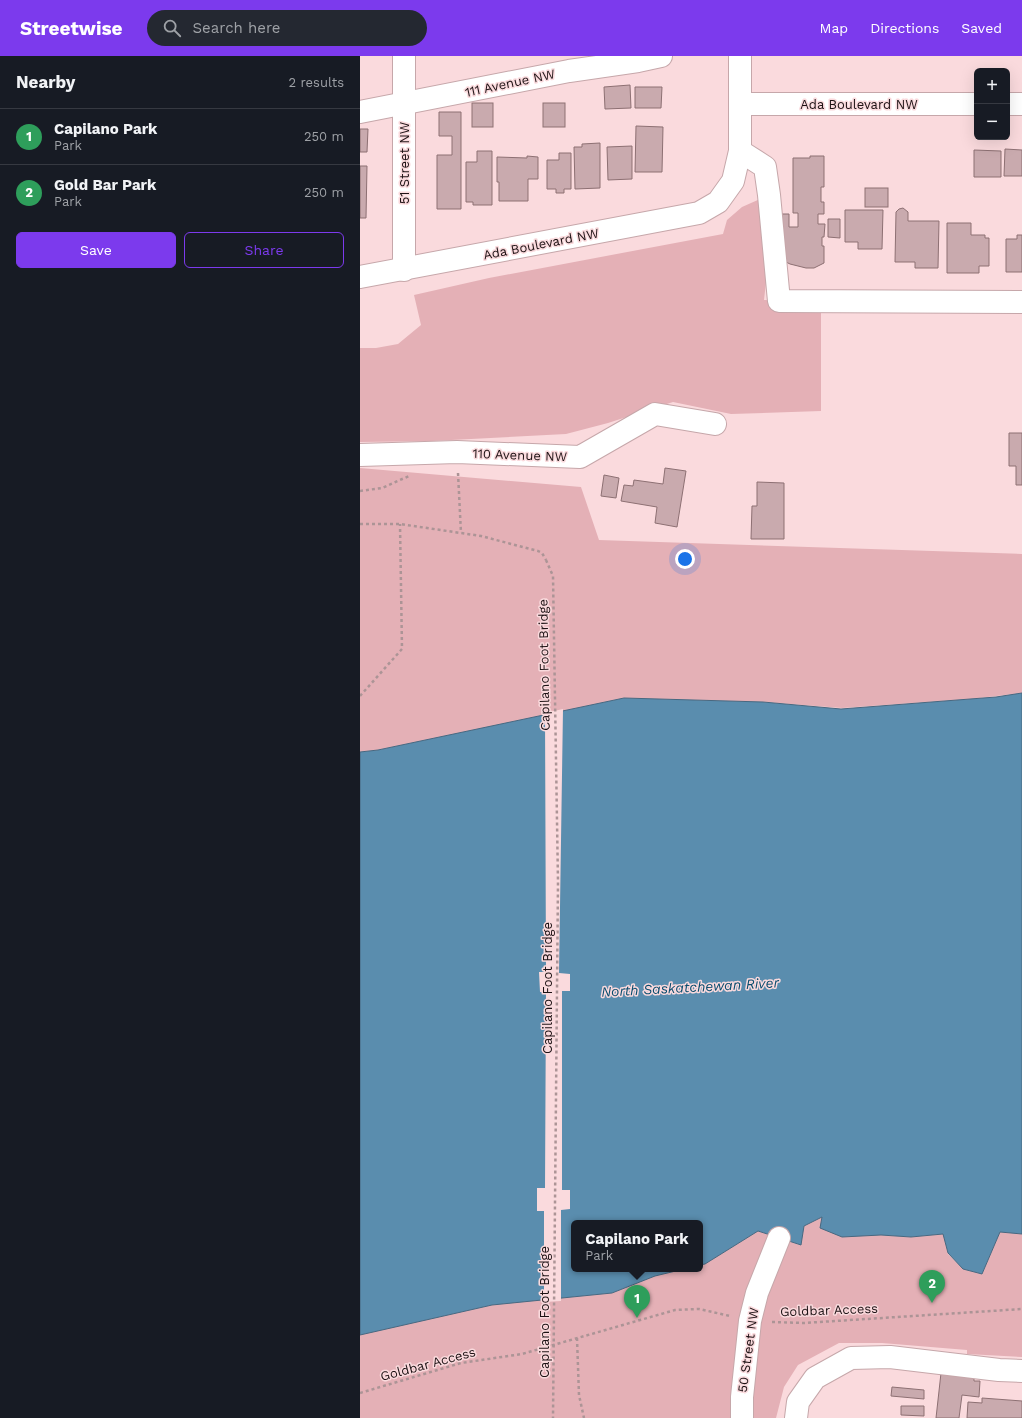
<!DOCTYPE html>
<html lang="en">
<head>
<meta charset="utf-8">
<style>
  body { margin:0; font-family:"Work Sans",sans-serif; background:#242831; color:#f1f3f6 }
  .controls { position:absolute; right:12px; top:12px; display:grid; overflow:hidden; border-radius:6px; box-shadow:0 4px 16px #0002 }
  .controls button { width:36px; height:36px; display:grid; place-items:center; padding:0; border:0; border-bottom:1px solid #363941; background:#171b24; color:#f1f3f6; font:20px sans-serif }
  .you { position:absolute; left:325px; top:503px; width:14px; height:14px; margin:-10px; border:3px solid #fff; border-radius:50%; background:#1a73e8; box-shadow:0 0 0 6px #1a73e833 }
  .badge { display:grid; place-items:center; width:26px; height:26px; border-radius:50%; background:#7c3aed; color:#fff; font-size:13px; font-weight:700 }
  .pin { position:absolute; translate:-50% -33px; filter:drop-shadow(0 1px 2px #0008) }
  .pin::after { content:''; position:absolute; top:21px; width:14px; height:12px; background:inherit; clip-path:polygon(0 0,100% 0,50% 100%) }
  .popup { position:absolute; left:211px; top:1164px; width:132px; height:52px; box-sizing:border-box; display:grid; place-content:center; border-radius:6px; background:#171b24; filter:drop-shadow(0 1px 3px #0005); font-size:13px; white-space:nowrap; color:#9ea1a6 }
  .popup b { font-size:15px; color:#f1f3f6 }
  .popup::after { content:''; position:absolute; left:50%; top:100%; margin-left:-8px; border:8px solid transparent; border-top-color:#171b24 }
  .list { margin:0; padding:0; list-style:none }
  h2 { display:flex; justify-content:space-between; align-items:center; height:52px; margin:0; padding:0 16px; font-size:17px }
  h2 small { font-size:13px; font-weight:400; color:#9ea1a6 }
  .list li { display:grid; grid-template-columns:26px 1fr auto; gap:12px; align-items:center; box-sizing:border-box; height:56px; padding:0 16px; border-top:1px solid #363941 }
  .list b { display:block; font-size:15px; white-space:nowrap }
  .list p { margin:0; font-size:13px; white-space:nowrap; color:#9ea1a6 }
  .list em { font-size:13px; font-style:normal; color:#9ea1a6 }
  .actions { display:flex; gap:8px; padding:12px 16px }
  .actions a { flex:1; padding:9px 0; border:1px solid #7c3aed; border-radius:6px; text-align:center; font-size:14px; color:#7c3aed }
  .actions .main { background:#7c3aed; color:#fff }
  .icon { flex:none; width:22px; height:22px; fill:none; stroke:currentColor; stroke-width:2; stroke-linecap:round; stroke-linejoin:round }
  .map { position:relative; flex:none; width:662px; height:1362px; overflow:hidden }
  header { display:flex; align-items:center; gap:24px; box-sizing:border-box; height:56px; padding:0 20px; background:#7c3aed; color:#fff }
  header strong { font-size:19px }
  nav { display:flex; gap:22px; margin-inline-start:auto; font-size:14px }
  .search { width:280px; height:36px; background:#242831; display:flex; align-items:center; gap:10px; box-sizing:border-box; padding:0 14px; border-radius:22px; color:#9ea1a6; font-size:15px }
  main { display:flex }
  aside { flex:1; background:#171b24 }
  .map>svg:first-child { display:block }
</style>
</head>
<body>
<header>
<strong>Streetwise</strong>
<div class="search"><svg class="icon" aria-label="search" viewBox="0 0 24 24"><circle cx="10" cy="10" r="6"/><path d="M15 15l6 6"/></svg>Search here</div>
<nav><a>Map</a><a>Directions</a><a>Saved</a></nav>
</header>
<main>
<aside>
<h2>Nearby<small>2 results</small></h2>
<ul class="list">
<li><span class="badge" style="background:#2e9e5b">1</span><div><b>Capilano Park</b><p>Park</p></div><em>250 m</em></li>
<li><span class="badge" style="background:#2e9e5b">2</span><div><b>Gold Bar Park</b><p>Park</p></div><em>250 m</em></li>
</ul>
<div class="actions"><a class="main">Save</a><a>Share</a></div>
</aside>
<div class="map">
<svg width="662" height="1362" viewBox="0 0 662 1362">
  <rect width="100%" height="100%" fill="#fadadd"/>
  <g fill="#e4b0b6">
    <path d="M400,143L409,199L404,244L461,245V355L371,358L313,346L248,367L206,378L72,385L0,386V292H16L38,288L61,269L54,239L129,222L363,178L367,164L382,151Z"/>
    <path d="M0,412L221,431L239,484L662,498V637L611,643L482,652L403,646L264,642L18,694L0,696Z"/>
    <path d="M462,1161L521,1179L551,1181L584,1178L588,1198L603,1213L622,1218L640,1176L662,1178V1301L607,1298V1294L522,1287H479L438,1309L424,1331L416,1362H0V1278L132,1249L252,1237L295,1220L324,1213H340V1209L345,1208L398,1175L440,1189L444,1170Z"/>
  </g>
  <path fill="#5a8dae" stroke="#486880" d="M662,637V1178L640,1176L622,1218L603,1213L588,1197L583,1178L551,1181L521,1179L482,1181L460,1172L462,1161L444,1170L441,1189L398,1175L345,1208L340,1209V1167H214V1213H324L295,1220L252,1237L132,1249L0,1279V696L18,694L264,642L403,646L481,653L636,641Z"/>
  <path fill="#fadadd" d="M203,653L199,917L210,918V935H202V1134H210V1153L201,1154V1245L184,1246V1155H177V1132H185L186,936H180L179,916H186L185,657Z"/>
  <g fill="#c9aaae" stroke="#8d7073">
    <path d="M270,29L271,52L245,53L244,31Z"/>
    <path d="M275,31H302L301,52H275Z"/>
    <rect x="112" y="47" width="21" height="24"/>
    <rect x="183" y="47" width="22" height="24"/>
    <path d="M79,56H101V153H77V99H92V80H79Z"/>
    <path d="M276,70L303,71L302,116H275Z"/>
    <path d="M0,73H8L7,96H0Z"/>
    <path d="M240,87V132L215,133L214,91H222V88Z"/>
    <path d="M272,90V123L248,124L247,91Z"/>
    <path d="M645,93L662,94V120H644Z"/>
    <path d="M614,94L641,95V121H614Z"/>
    <path d="M117,95H132V149H113V146H106V106H117Z"/>
    <path d="M199,97H211V133H204V137H196V133H187V104H199Z"/>
    <path d="M167,100L178,101V123H168V145H139V126H137V101L167,102Z"/>
    <path d="M450,100H464V131H461V146H464V158H458V168H465L464,181H462V190H464V207L454,212H446L430,208L422,204L416,158H429V171H438V157H433V102H450Z"/>
    <path d="M0,110H7L6,162H0Z"/>
    <rect x="505" y="132" width="23" height="19"/>
    <path d="M543,152L548,156V165H579L578,212H555V206H535L536,156L539,153Z"/>
    <path d="M485,154H523L522,193H498V186H485Z"/>
    <path d="M468,163H480V182L468,181Z"/>
    <path d="M587,167H611V179H625V182H629V210H619V217H587Z"/>
    <path d="M657,179H662V216H646V183H657Z"/>
    <path d="M649,377H662V429H656V410H649Z"/>
    <path d="M305,412L326,415L317,471L295,467L297,451L261,445L264,429L273,430L274,424L303,428Z"/>
    <path d="M244,419L259,422L256,442L241,440Z"/>
    <path d="M397,426L424,427V483H391L392,450H397Z"/>
    <path d="M581,1317L614,1320V1325H620L619,1341L602,1339L599,1362H576Z"/>
    <path d="M532,1331L564,1334V1343L531,1340Z"/>
    <path d="M622,1342L662,1345V1362H607L608,1346L622,1347Z"/>
    <path d="M541,1350H564V1360L541,1359Z"/>
  </g>
  <g fill="none" stroke-linecap="round" stroke-linejoin="round">
    <defs>
      <g id="minor">
        <path d="M381,48H617"/>
        <path d="M647,48H662"/>
        <path d="M0,56L209,15L278,5L301,0"/>
        <path d="M380,95L405,111L409,139L419,245L662,246"/>
        <path d="M44,214V0"/>
        <path d="M0,221L339,157L358,146L373,125L380,95V0"/>
        <path d="M0,399L97,396L220,401L295,358L355,368"/>
        <path d="M382,1362V1341L390,1265L397,1237L419,1182"/>
        <path d="M436,1362L438,1346L455,1322L491,1302L530,1301L639,1314L662,1315"/>
      </g>
    </defs>
    <use href="#minor" stroke="#c6a7aa" stroke-width="24"/>
    <g stroke="#ac9496" stroke-width="2.5" stroke-dasharray="3 3" stroke-linecap="butt">
      <path d="M98,417L101,477"/>
      <path d="M0,435L22,432L49,420"/>
      <path d="M0,468H40L121,480L178,495L182,497L186,504"/>
      <path d="M0,640L42,593L40,468"/>
      <path d="M412,1266L444,1267L662,1253"/>
      <path d="M217,1282L219,1339L224,1362"/>
      <path d="M0,1337L101,1307L162,1298L315,1254L339,1253L370,1260"/>
    </g>
    <use href="#minor" stroke="#fff" stroke-width="22"/>
    <path stroke="#ac9496" stroke-width="2.5" stroke-dasharray="3 3" stroke-linecap="butt" d="M186,504L193,520L198,826L193,1362"/>
  </g>
  <g text-anchor="middle" dominant-baseline="central" stroke-width="3" stroke-linejoin="round" paint-order="stroke">
    <g font-size="13" fill="#1d1214" stroke="#fadadd">
      <text transform="translate(150 27) rotate(-12)">111 Avenue NW</text>
      <text x="499" y="48">Ada Boulevard NW</text>
      <text transform="translate(44 107) rotate(-90)">51 Street NW</text>
      <text transform="translate(181 188) rotate(-11)">Ada Boulevard NW</text>
      <text transform="translate(160 399) rotate(2)">110 Avenue NW</text>
      <text transform="translate(184 609) rotate(-91)">Capilano Foot Bridge</text>
      <text transform="translate(187 932) rotate(-90)">Capilano Foot Bridge</text>
      <text transform="translate(469 1254) rotate(-2)">Goldbar Access</text>
      <text transform="translate(184 1256) rotate(-90)">Capilano Foot Bridge</text>
      <text transform="translate(388 1294) rotate(-82)">50 Street NW</text>
      <text transform="translate(68 1308) rotate(-15)">Goldbar Access</text>
    </g>
    <g font-size="14" font-style="italic" fill="#074b6d" stroke="#fadadd">
      <text transform="translate(330 931) rotate(-3)">North Saskatchewan River</text>
    </g>
  </g>
</svg>
<div class="controls">
<button>+</button>
<button>−</button>
</div>
<div class="you"></div>
<div class="pin badge" style="left:277px;top:1262px;background:#2e9e5b">1</div>
<div class="popup"><b>Capilano Park</b>Park</div>
<div class="pin badge" style="left:572px;top:1247px;background:#2e9e5b">2</div>
</div>
</main>
</body>
</html>
